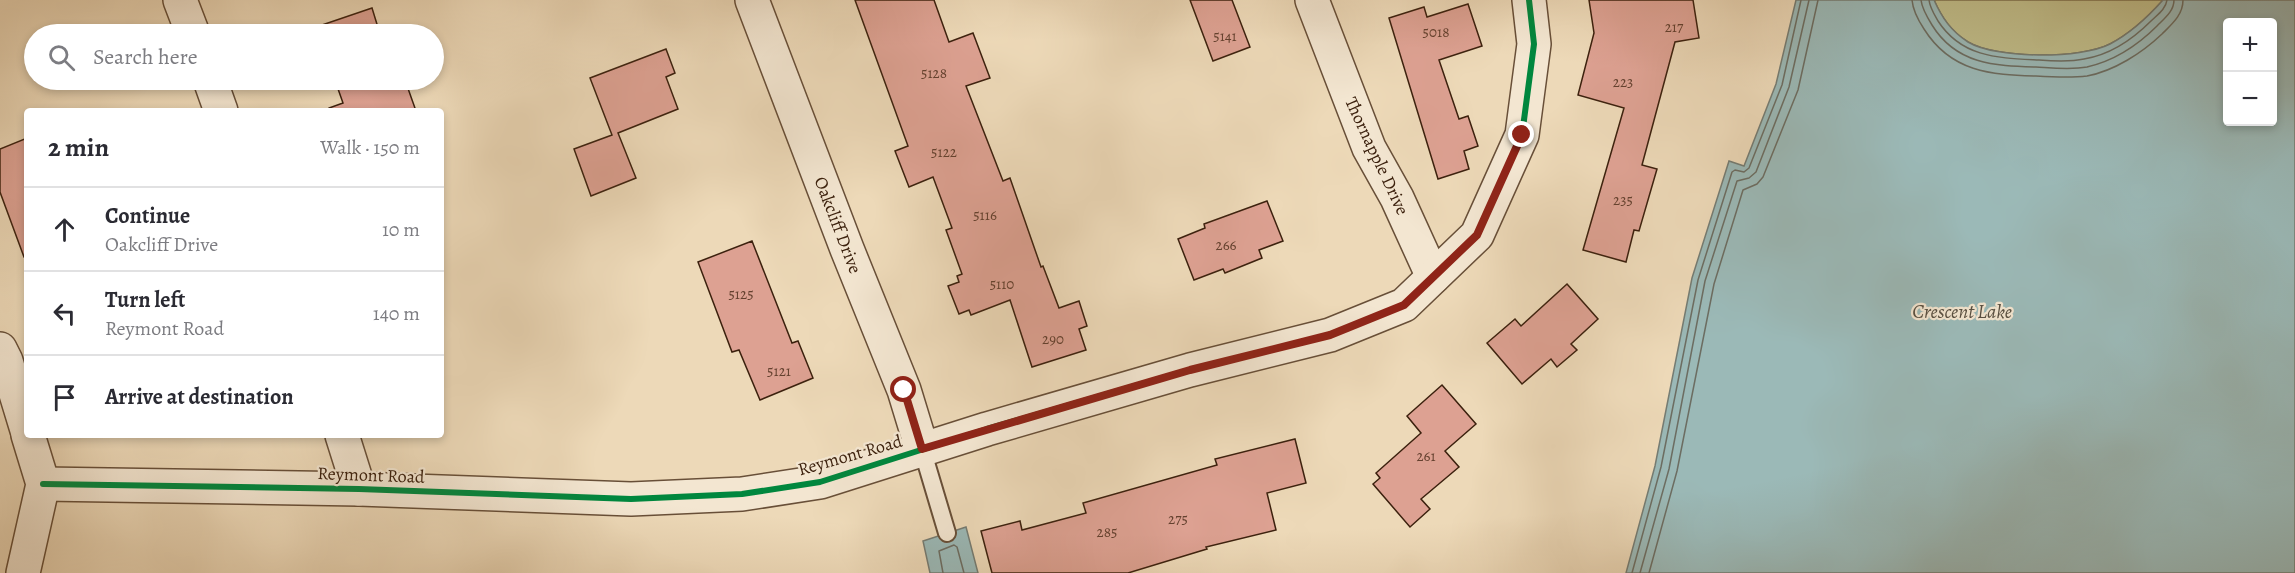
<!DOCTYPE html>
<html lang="en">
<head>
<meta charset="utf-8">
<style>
  body { margin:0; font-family:Alegreya,serif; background:#f2f2f3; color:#2b2b33 }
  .controls { position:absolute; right:18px; top:18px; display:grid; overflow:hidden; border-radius:6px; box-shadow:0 3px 9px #0003 }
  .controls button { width:54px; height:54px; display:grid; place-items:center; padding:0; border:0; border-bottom:2px solid #e1e1e2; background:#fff; color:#2b2b33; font:30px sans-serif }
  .stop { position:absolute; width:18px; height:18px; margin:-14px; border:4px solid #8f2418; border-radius:50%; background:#fff }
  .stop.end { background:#8f2418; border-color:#fff; box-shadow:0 2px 6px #0008 }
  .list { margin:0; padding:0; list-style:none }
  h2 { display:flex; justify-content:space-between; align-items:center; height:78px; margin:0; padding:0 24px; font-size:26px }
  h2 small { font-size:20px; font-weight:400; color:#7c7c81 }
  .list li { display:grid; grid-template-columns:39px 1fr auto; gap:18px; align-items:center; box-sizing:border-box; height:84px; padding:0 24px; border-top:2px solid #e1e1e2 }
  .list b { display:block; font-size:22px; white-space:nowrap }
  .list p { margin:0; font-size:20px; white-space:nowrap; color:#7c7c81 }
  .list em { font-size:20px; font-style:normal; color:#7c7c81 }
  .icon { flex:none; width:33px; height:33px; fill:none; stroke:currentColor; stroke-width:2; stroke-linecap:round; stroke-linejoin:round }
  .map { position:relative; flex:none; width:2295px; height:573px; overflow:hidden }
  .search { position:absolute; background:#fff; box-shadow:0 3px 9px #0003; left:24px; top:24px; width:420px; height:66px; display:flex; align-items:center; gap:15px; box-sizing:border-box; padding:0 21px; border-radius:33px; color:#7c7c81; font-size:22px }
  .panel { position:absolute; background:#fff; box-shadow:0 3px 9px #0003; left:24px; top:108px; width:420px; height:330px; border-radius:6px }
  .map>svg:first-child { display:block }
</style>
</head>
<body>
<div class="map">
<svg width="2295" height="573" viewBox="0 0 2295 573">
  <rect width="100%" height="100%" fill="#edd9b8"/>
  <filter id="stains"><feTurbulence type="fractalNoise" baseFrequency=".00333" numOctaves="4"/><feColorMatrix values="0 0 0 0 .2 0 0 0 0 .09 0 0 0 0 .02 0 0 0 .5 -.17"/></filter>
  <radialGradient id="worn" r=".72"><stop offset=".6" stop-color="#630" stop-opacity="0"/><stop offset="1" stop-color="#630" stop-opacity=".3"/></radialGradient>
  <path fill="#c0bd8a" stroke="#7e6f4c" stroke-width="1.5" d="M1934,0H2163C2147,18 2131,33 2110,44C2081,59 1996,59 1968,42C1951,31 1942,18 1934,0Z"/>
  <g fill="#9bb9b7" stroke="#757c73" stroke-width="1.5" fill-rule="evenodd">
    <path d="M1796,0H1934C1942,18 1951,31 1968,42C1996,59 2081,59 2110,44C2131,33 2147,18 2163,0H2295V573H1626L1655,466L1692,278L1729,161L1744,166L1776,84ZM2228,22H2272V122H2228Z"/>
    <path d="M966,527L978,573H930L923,541Z"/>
  </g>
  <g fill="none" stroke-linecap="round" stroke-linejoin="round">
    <g stroke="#6c6d62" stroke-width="1.5">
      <path d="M1912,0C1913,11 1918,20 1924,29C1951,72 1991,75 2036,76C2053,77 2070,78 2087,76C2114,71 2142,53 2162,34C2172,24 2183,15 2183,0"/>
      <path d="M1921,0C1922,9 1927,17 1932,25C1956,64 1994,66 2036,67C2053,68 2071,70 2087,67C2113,61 2138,45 2157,26C2165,18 2174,11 2174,0"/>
      <path d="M1929,0C1930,8 1934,14 1938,21C1962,58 1999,58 2039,60C2053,61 2070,62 2084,59C2109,55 2133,39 2151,21C2157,15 2166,9 2167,0"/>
      <path d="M943,573L939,551L954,545L957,547L964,573"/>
      <path d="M1632,573L1661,467L1698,280L1732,172L1735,170L1744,172L1749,168L1782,85L1801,0"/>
      <path d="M1640,573L1669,469L1705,281L1737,181L1749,178L1756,172L1789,87L1809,0"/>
      <path d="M1649,573L1677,471L1714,284L1743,190L1757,184L1763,177L1798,90L1818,0"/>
    </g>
  </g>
  <g fill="#dda192" stroke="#3c210e" stroke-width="1.5">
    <path d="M855,0H934L949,42L973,33L990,78L966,86L1003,181L1010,178L1041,267L1043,266L1059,308L1079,301L1087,326L1079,329L1086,350L1032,367L1010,300L971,315L969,310L959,314L948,286L959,282L957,276L962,274L946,230L952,228L933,177L909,187L895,151L908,146Z"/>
    <path d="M1190,0H1232L1250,47L1213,61Z"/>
    <path d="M1589,0H1693L1699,38L1675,42L1642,165L1657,169L1639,231L1634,230L1626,262L1583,250L1624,108L1578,95L1594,33Z"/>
    <path d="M1468,4L1482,46L1439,60L1459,119L1468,116L1478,146L1464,151L1469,169L1438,179L1389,18L1424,7L1427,17Z"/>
    <path d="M372,8L380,34H321L319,26Z"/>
    <path d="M666,49L675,73L666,77L678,109L618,133L636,178L591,196L574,149L612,135L590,78Z"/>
    <path d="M331,80H395L397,83L405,80L416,111H329V108L343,103L337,86Z"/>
    <path d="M27,138V257H24L0,192V149Z"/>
    <path d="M1267,201L1283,241L1259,250L1262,258L1225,273L1223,269L1194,280L1178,239L1205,228L1204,224Z"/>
    <path d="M752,241L792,343L798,341L813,378L760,400L739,350L732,352L698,262Z"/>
    <path d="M1567,284L1598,319L1571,344L1577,350L1557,367L1551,359L1522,384L1487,343L1515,319L1521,326Z"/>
    <path d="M1442,385L1476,424L1445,451L1459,467L1421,499L1430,509L1410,527L1373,484L1380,478L1376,473L1421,433L1407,416Z"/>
    <path d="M1295,439L1306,483L1267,493L1276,530L1206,547L1207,549L1128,573H992L981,531L1020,521L1022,530L1086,513L1083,503L1217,465L1215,459Z"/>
  </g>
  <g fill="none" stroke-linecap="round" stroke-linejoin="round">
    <defs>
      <path id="lane" d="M922,449L947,533"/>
      <g id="street">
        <path d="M180,0L193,34"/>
        <path d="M752,0L847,249L904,390L922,449"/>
        <path d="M1312,0L1369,148L1397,198L1433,277"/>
        <path d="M210,80L221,111"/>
        <path d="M0,349L6,361L27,430"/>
        <path d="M342,435L359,489"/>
        <path d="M43,484L359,489L631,499L742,494L820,482L987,429L1190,370L1330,335L1404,305L1477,235L1522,135L1534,44L1529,0"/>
        <path d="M23,573L43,484L28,435"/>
      </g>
    </defs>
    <use href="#lane" stroke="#684f38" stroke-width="20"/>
    <use href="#street" stroke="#684f38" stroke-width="36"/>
    <use href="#lane" stroke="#f3e6d1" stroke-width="16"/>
    <use href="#street" stroke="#f3e6d1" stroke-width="33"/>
    <defs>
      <path id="cycleway" d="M43,484L359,489L631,499L742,494L820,482L987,429L1190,370L1330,335L1404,305L1477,235L1522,135L1534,44L1529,0"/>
    </defs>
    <use href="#cycleway" stroke="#f3e6d1" stroke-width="10"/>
    <use href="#cycleway" stroke="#00873e" stroke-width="6"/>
  </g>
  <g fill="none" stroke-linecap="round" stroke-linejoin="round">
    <path stroke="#8f2418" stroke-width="8" d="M904,390L922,449L1190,370L1330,335L1404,305L1477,235L1522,135"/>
  </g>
  <g text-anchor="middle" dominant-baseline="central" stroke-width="4.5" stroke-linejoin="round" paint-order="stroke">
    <g font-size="15" fill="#64412f">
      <text x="1674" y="27">217</text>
      <text x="1436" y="32">5018</text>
      <text x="1225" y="36">5141</text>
      <text x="934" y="73">5128</text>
      <text x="1623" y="82">223</text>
      <text x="944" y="152">5122</text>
      <text x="1623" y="200">235</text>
      <text x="985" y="215">5116</text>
      <text x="1226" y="245">266</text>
      <text x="1002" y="284">5110</text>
      <text x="741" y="294">5125</text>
      <text x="1053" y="339">290</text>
      <text x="779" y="371">5121</text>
      <text x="1426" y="456">261</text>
      <text x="1178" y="519">275</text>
      <text x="1107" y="532">285</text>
    </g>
    <g font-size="18" fill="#3c210e" stroke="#f3e6d1">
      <text transform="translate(1377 156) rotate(65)">Thornapple Drive</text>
      <text transform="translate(838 225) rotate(69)">Oakcliff Drive</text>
      <text transform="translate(850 455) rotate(-16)">Reymont Road</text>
      <text transform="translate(371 475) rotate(2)">Reymont Road</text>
    </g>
    <g font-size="20" font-style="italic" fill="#584f41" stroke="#f3e6d1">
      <text x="1962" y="311">Crescent Lake</text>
    </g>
  </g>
  <rect width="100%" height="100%" filter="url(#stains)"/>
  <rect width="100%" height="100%" fill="url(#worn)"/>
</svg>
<div class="controls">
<button>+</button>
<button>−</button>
</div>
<div class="stop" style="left:904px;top:390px"></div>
<div class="stop end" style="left:1522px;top:135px"></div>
<div class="search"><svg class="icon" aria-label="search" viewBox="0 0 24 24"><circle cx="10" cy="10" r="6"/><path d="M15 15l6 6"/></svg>Search here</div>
<section class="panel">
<h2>2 min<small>Walk · 150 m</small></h2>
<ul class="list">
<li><svg class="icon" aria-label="ahead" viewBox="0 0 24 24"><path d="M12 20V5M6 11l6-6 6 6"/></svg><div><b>Continue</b><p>Oakcliff Drive</p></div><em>10 m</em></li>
<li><svg class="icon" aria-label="left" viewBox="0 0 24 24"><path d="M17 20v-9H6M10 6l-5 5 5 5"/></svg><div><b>Turn left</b><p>Reymont Road</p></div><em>140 m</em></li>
<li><svg class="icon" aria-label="arrive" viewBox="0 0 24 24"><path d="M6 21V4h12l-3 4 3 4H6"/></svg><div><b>Arrive at destination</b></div></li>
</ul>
</section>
</div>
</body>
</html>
